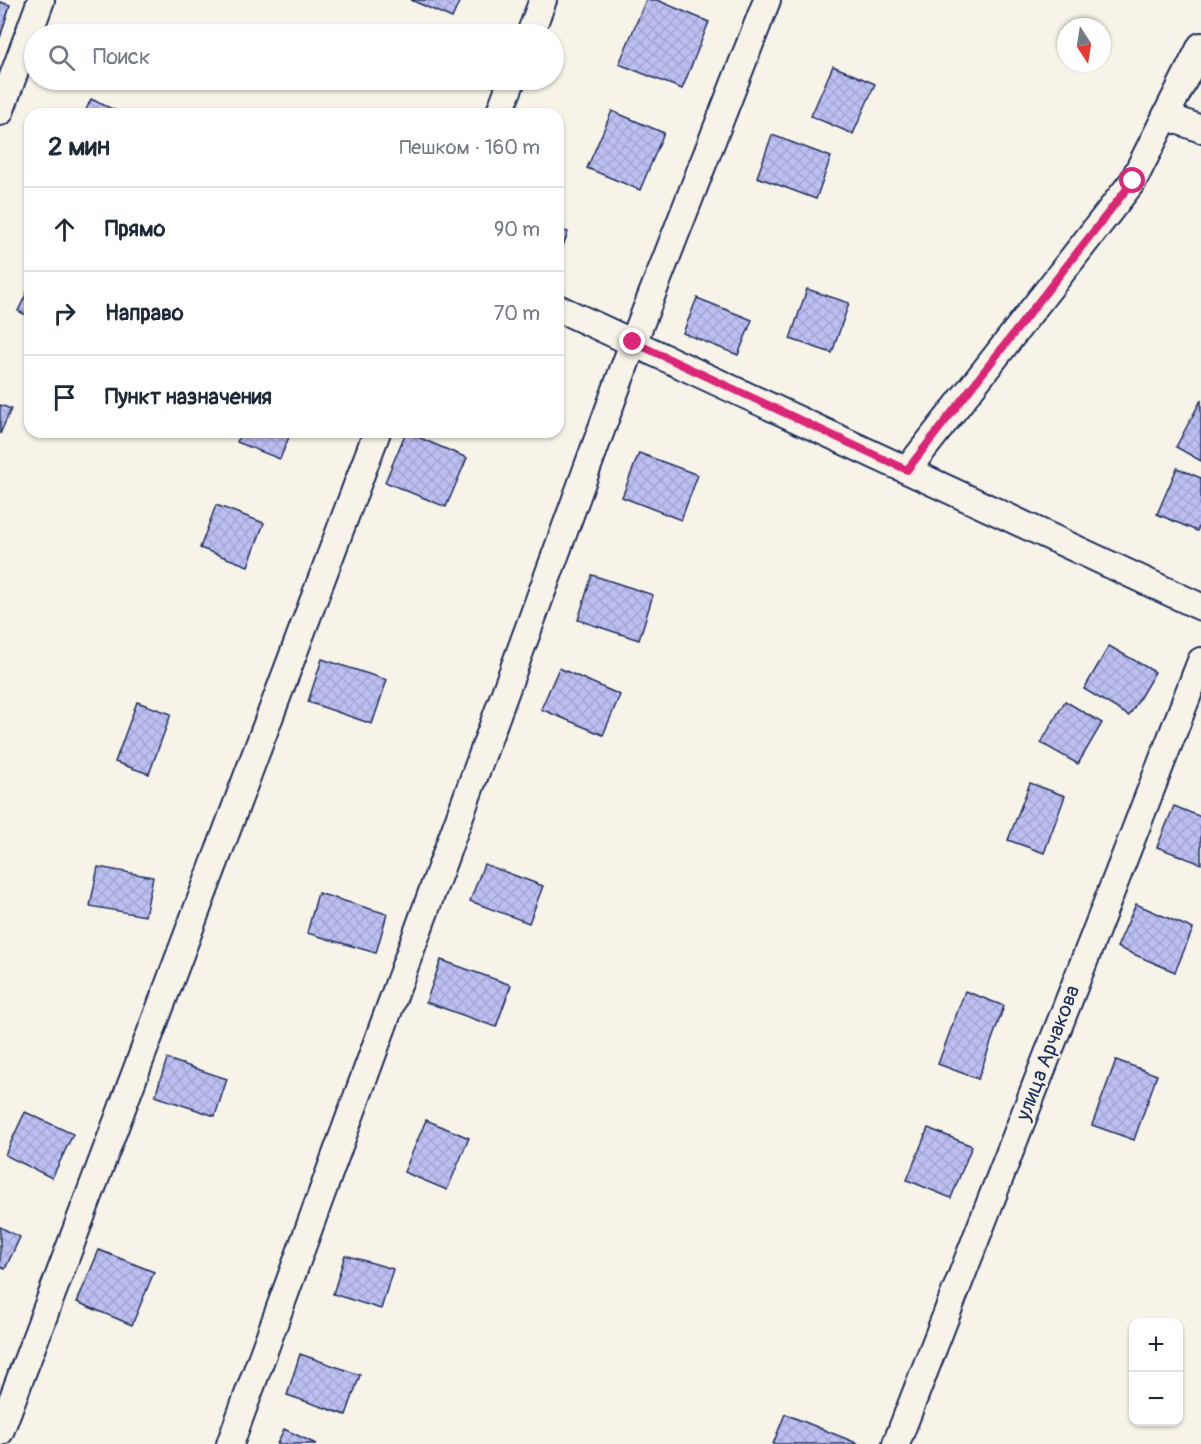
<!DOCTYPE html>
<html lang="ru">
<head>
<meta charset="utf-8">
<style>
  body { margin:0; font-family:Pangolin,sans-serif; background:#f6f6f7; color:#1f2937 }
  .controls { position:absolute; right:18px; bottom:18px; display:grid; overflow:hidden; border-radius:12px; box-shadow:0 2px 4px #0004 }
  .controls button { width:54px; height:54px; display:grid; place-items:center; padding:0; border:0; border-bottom:2px solid #e0e1e3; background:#fff; color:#1f2937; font:30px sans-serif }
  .compass { position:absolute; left:1057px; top:18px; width:54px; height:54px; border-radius:50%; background:#fff; box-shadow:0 2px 4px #0004; rotate:168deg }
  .stop { position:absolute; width:18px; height:18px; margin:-14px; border:4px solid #db2777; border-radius:50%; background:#fff }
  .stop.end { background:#db2777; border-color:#fff; box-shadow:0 2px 6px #0008 }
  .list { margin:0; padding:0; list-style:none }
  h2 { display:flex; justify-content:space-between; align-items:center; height:78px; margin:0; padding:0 24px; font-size:26px }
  h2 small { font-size:20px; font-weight:400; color:#747a83 }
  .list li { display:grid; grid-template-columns:39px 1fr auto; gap:18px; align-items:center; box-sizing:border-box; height:84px; padding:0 24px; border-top:2px solid #e0e1e3 }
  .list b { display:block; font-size:22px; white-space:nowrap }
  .list em { font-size:20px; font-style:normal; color:#747a83 }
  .icon { flex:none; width:33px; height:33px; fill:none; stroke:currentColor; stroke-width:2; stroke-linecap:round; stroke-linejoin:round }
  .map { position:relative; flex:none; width:1201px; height:1444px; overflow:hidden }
  .search { position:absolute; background:#fff; box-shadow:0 2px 4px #0004; left:24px; top:24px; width:540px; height:66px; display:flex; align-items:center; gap:15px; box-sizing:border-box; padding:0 21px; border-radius:33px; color:#747a83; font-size:22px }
  .panel { position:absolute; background:#fff; box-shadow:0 2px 4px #0004; left:24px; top:108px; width:540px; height:330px; border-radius:18px }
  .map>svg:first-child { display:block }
</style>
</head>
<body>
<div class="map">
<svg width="1201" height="1444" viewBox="0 0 1201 1444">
  <defs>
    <pattern id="building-cross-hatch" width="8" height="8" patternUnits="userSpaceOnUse" patternTransform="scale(1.5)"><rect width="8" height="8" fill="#bdbff1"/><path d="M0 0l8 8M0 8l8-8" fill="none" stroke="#a2a4d1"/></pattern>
  </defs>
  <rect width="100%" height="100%" fill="#f7f3e8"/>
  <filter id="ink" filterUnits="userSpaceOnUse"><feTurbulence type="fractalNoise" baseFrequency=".0167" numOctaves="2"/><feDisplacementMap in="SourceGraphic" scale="12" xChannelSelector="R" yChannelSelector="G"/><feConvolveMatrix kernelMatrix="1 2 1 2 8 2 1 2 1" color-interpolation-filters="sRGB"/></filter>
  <g filter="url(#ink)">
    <g fill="url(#building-cross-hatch)" stroke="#1b2f5e" stroke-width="1.5">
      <path d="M411,0H460L452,18Z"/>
      <path d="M646,0H657L709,22L682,89L619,64Z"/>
      <path d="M0,2L10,5L0,38Z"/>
      <path d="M833,66L875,84L853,134L811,116Z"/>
      <path d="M91,99L123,114H84Z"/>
      <path d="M612,111L664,133L640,190L587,168Z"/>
      <path d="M772,135L831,157L816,199L757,177Z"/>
      <path d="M558,229L568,232L558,260Z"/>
      <path d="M30,286V317L18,311Z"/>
      <path d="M807,289L849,303L832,353L790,339Z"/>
      <path d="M697,298L752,320L738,355L683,333Z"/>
      <path d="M1201,400V461L1176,447Z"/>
      <path d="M0,405L11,409L0,434Z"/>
      <path d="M241,432H291L280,459L237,442Z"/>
      <path d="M406,432L467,458L446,507L385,482Z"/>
      <path d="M639,453L698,475L681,520L622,497Z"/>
      <path d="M1177,468L1201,478V522L1197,531L1157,514Z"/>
      <path d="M216,505L264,523L248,566L200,548Z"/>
      <path d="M592,575L653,595L639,640L578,620Z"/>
      <path d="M1109,646L1155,672L1129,716L1084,689Z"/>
      <path d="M322,659L387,680L372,724L308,702Z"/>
      <path d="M559,668L620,695L603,735L541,709Z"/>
      <path d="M1065,701L1102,723L1078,764L1041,743Z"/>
      <path d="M137,702L171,714L149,774L115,762Z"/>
      <path d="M1030,783L1065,796L1044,853L1008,840Z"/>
      <path d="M1174,806L1201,817V864L1157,847Z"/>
      <path d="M484,864L543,886L529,923L470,901Z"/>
      <path d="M98,867L153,877L145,916L90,906Z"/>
      <path d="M318,893L387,914L376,953L307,933Z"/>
      <path d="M1136,904L1193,929L1175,972L1117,947Z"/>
      <path d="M441,960L511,985L496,1027L426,1002Z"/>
      <path d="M965,991L1004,1006L978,1079L938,1064Z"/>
      <path d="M167,1059L227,1079L215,1116L155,1096Z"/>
      <path d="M1116,1060L1157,1075L1134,1140L1092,1125Z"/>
      <path d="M25,1112L73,1134L52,1178L5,1155Z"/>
      <path d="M426,1120L469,1138L447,1190L404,1172Z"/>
      <path d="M928,1128L972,1146L951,1198L907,1180Z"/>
      <path d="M0,1227L20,1237L5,1269L0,1267Z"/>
      <path d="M99,1250L154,1272L132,1325L77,1302Z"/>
      <path d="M345,1255L393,1269L381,1309L333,1294Z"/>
      <path d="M300,1354L360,1375L346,1415L287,1395Z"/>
      <path d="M785,1414L859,1444H773Z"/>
      <path d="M284,1429L316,1444H277Z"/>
    </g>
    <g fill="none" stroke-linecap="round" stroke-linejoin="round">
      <defs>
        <g id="minor">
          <path d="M530,34L543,0"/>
          <path d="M0,112L41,0"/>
          <path d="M499,114L512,80"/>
          <path d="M1166,116L1201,129"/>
          <path d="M558,308L1201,607"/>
          <path d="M907,470L1133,181L1201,46"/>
          <path d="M0,1432L377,432"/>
          <path d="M230,1444L633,343L767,0"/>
          <path d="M896,1444L1201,661"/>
        </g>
      </defs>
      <use href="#minor" stroke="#1b2f5e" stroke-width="30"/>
      <use href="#minor" stroke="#f7f3e8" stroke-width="26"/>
    </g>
  </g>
  <g fill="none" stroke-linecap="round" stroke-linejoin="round" filter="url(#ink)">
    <path stroke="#db2777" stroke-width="8" d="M633,342L907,470L1133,181"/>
  </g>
  <g text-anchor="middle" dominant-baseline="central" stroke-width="4.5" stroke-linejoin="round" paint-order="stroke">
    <g font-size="21" fill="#1b2f5e" stroke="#f7f3e8">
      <text transform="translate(1048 1053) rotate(-69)">улица Арчакова</text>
    </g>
  </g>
</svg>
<div class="controls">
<button>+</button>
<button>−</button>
</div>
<svg class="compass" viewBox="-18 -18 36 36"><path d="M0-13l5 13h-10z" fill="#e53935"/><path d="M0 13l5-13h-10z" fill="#747a83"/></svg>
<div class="stop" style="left:1133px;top:181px"></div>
<div class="stop end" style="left:633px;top:342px"></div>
<div class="search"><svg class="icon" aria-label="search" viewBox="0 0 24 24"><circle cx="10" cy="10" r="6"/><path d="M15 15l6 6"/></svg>Поиск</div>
<section class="panel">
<h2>2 мин<small>Пешком · 160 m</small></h2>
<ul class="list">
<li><svg class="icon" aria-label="ahead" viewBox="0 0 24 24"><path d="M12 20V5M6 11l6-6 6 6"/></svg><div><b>Прямо</b></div><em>90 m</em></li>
<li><svg class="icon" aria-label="right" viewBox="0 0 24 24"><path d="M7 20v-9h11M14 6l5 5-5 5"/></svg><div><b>Направо</b></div><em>70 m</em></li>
<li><svg class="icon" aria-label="arrive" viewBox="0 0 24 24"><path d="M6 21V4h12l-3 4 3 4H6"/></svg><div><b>Пункт назначения</b></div></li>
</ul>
</section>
</div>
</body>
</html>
